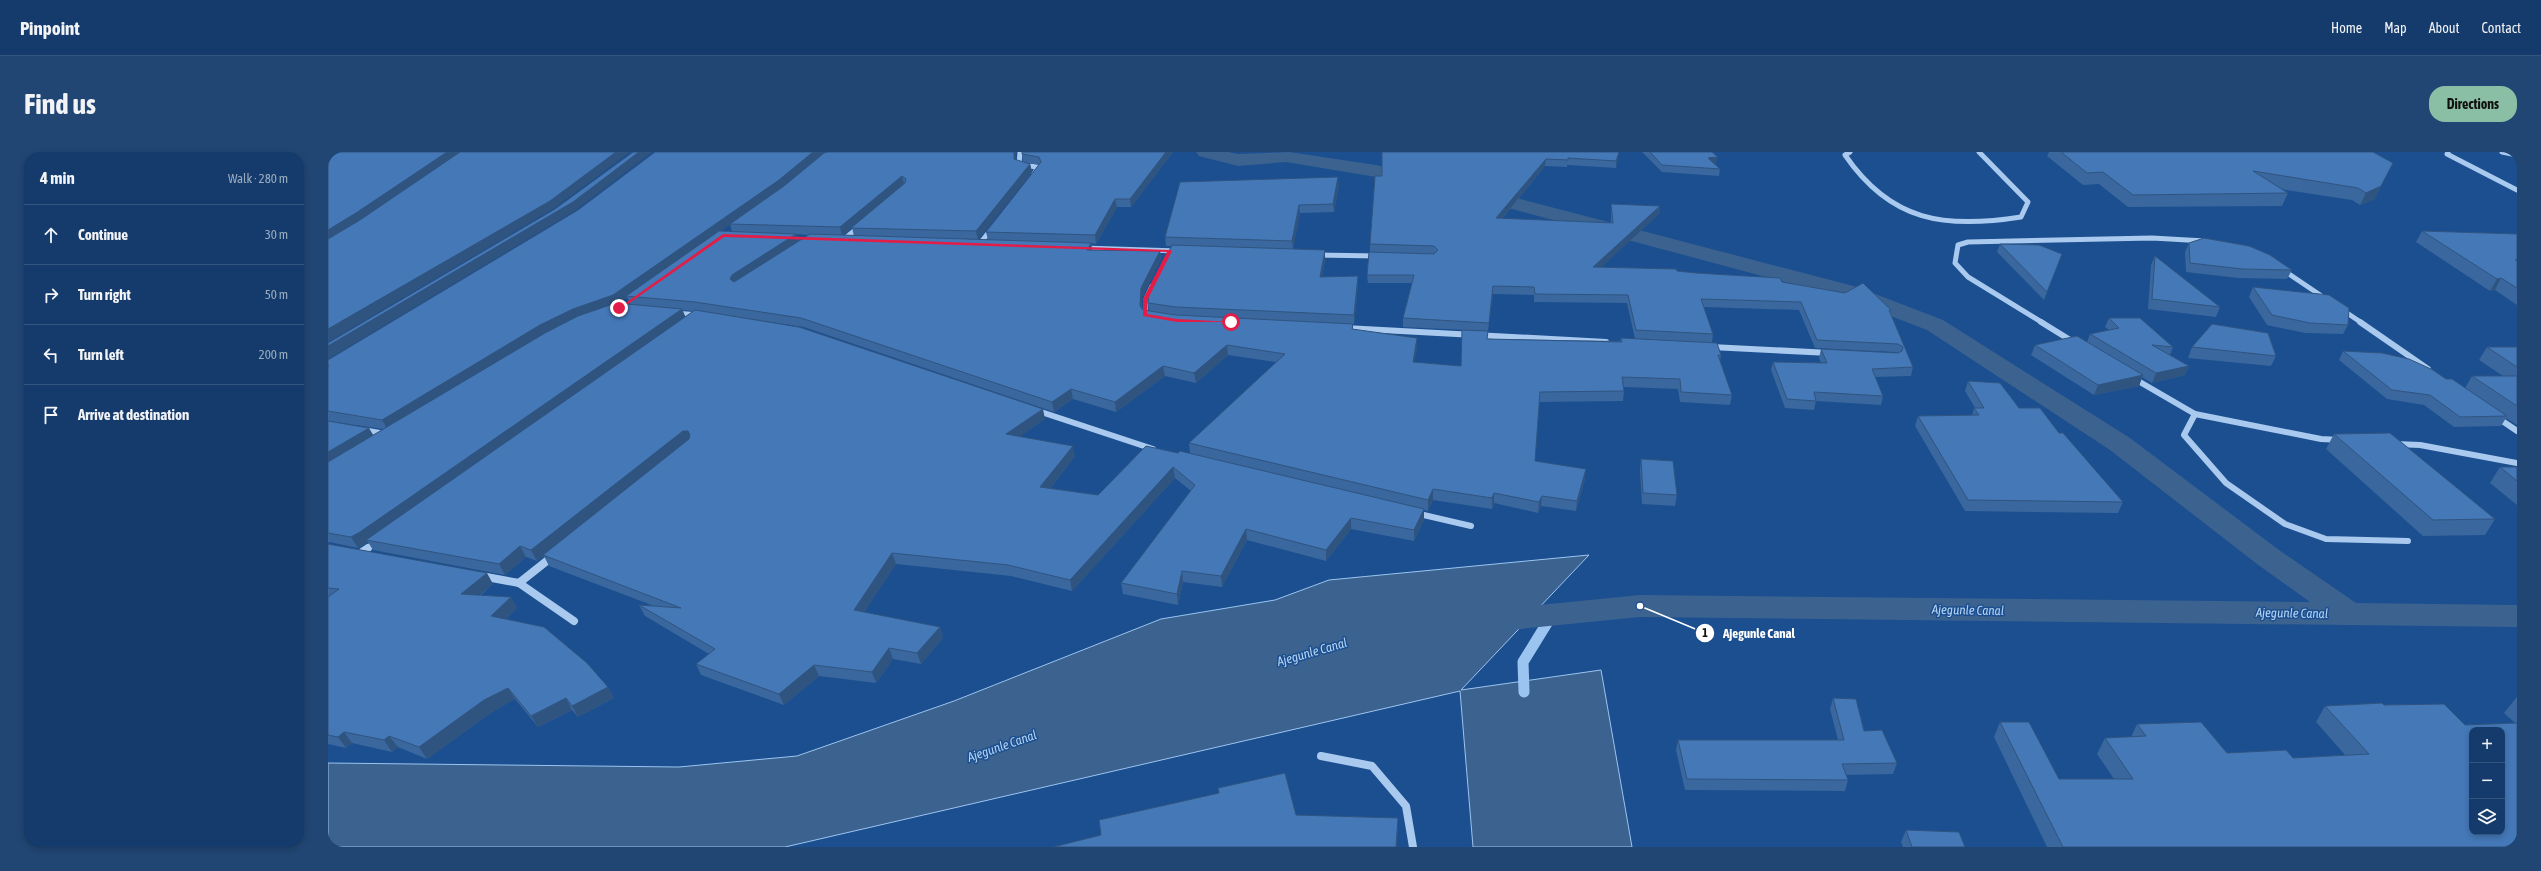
<!DOCTYPE html>
<html lang="en">
<head>
<meta charset="utf-8">
<style>
  body { margin:0; font-family:"Asap Condensed",sans-serif; background:#214673; color:#f1f3f6 }
  .controls { position:absolute; right:12px; bottom:12px; display:grid; overflow:hidden; border-radius:8px; box-shadow:0 2px 6px #0003 }
  .controls button { width:36px; height:36px; display:grid; place-items:center; padding:0; border:0; border-bottom:1px solid #33557e; background:#143b6b; color:#f1f3f6; font:20px sans-serif }
  .stop { position:absolute; width:12px; height:12px; margin:-9px; border:3px solid #e11d48; border-radius:50%; background:#fff }
  .stop.end { background:#e11d48; border-color:#fff; box-shadow:0 1px 4px #0008 }
  .list { margin:0; padding:0; list-style:none }
  h2 { display:flex; justify-content:space-between; align-items:center; height:52px; margin:0; padding:0 16px; font-size:17px }
  h2 small { font-size:13px; font-weight:400; color:#9dadc1 }
  .list li { display:grid; grid-template-columns:26px 1fr auto; gap:12px; align-items:center; box-sizing:border-box; height:60px; padding:0 16px; border-top:1px solid #33557e }
  .list b { display:block; font-size:15px; white-space:nowrap }
  .list em { font-size:13px; font-style:normal; color:#9dadc1 }
  .icon { flex:none; width:22px; height:22px; fill:none; stroke:currentColor; stroke-width:2; stroke-linecap:round; stroke-linejoin:round }
  .map { position:relative; flex:none; width:2189px; height:695px; overflow:hidden; border-radius:16px }
  header { display:flex; align-items:center; gap:24px; box-sizing:border-box; height:56px; padding:0 20px; background:#143b6b; border-bottom:1px solid #33557e }
  header strong { font-size:19px }
  nav { display:flex; gap:22px; margin-inline-start:auto; font-size:14px }
  .intro { display:flex; align-items:center; justify-content:space-between; box-sizing:border-box; height:96px; padding:0 24px }
  h1 { margin:0; font-size:28px }
  .button { padding:10px 18px; border-radius:16px; background:#8abfa5; color:#111; font-size:14px; font-weight:700 }
  main { display:flex; gap:24px; padding:0 24px }
  aside { flex:1; background:#143b6b; border-radius:16px; box-shadow:0 2px 6px #0003 }
  .map>svg:first-child { display:block }
</style>
</head>
<body>
<header>
<strong>Pinpoint</strong>
<nav><a>Home</a><a>Map</a><a>About</a><a>Contact</a></nav>
</header>
<div class="intro"><h1>Find us</h1><a class="button">Directions</a></div>
<main>
<aside>
<h2>4 min<small>Walk · 280 m</small></h2>
<ul class="list">
<li><svg class="icon" aria-label="ahead" viewBox="0 0 24 24"><path d="M12 20V5M6 11l6-6 6 6"/></svg><div><b>Continue</b></div><em>30 m</em></li>
<li><svg class="icon" aria-label="right" viewBox="0 0 24 24"><path d="M7 20v-9h11M14 6l5 5-5 5"/></svg><div><b>Turn right</b></div><em>50 m</em></li>
<li><svg class="icon" aria-label="left" viewBox="0 0 24 24"><path d="M17 20v-9H6M10 6l-5 5 5 5"/></svg><div><b>Turn left</b></div><em>200 m</em></li>
<li><svg class="icon" aria-label="arrive" viewBox="0 0 24 24"><path d="M6 21V4h12l-3 4 3 4H6"/></svg><div><b>Arrive at destination</b></div></li>
</ul>
</aside>
<div class="map">
<svg width="2189" height="695" viewBox="0 0 2189 695">
  <rect width="100%" height="100%" fill="#1b4f8f"/>
  <path fill="#3c6290" stroke="#9cc4f0" d="M1261,403L1133,538L1273,518L1304,695H1145L1132,539L457,695H0V611L351,615L469,604L626,549L833,467L947,448L1001,428Z"/>
  <g fill="none" stroke-linecap="round" stroke-linejoin="round">
    <path stroke="#9cc4f0" stroke-width="11" d="M1196,540L1195,510L1224,463"/>
    <g fill="#3c6290" fill-rule="evenodd">
      <path d="M868,0H900L910,2L961,0L1048,13L1100,25L1103,29L1100,33L1093,35L1048,25L958,10L910,14L871,4Z"/>
      <path d="M1146,35L1529,135L1615,168L1802,286L1951,398L2028,451L2189,453V475L1312,465L1162,480L1150,477L1145,469L1150,461L1162,458L1312,443L1982,450L1929,412L1782,298L1599,178L1513,145L1139,45L1136,41L1139,37Z"/>
    </g>
    <g stroke="#a9c9ee" stroke-width="5">
      <path d="M692,0L691,13L710,15L706,22"/>
      <path d="M1522,0L1517,3C1563,70 1617,77 1693,65L1700,50L1651,0"/>
      <path d="M2120,0L2119,2L2189,38"/>
      <path d="M2174,0L2189,3"/>
      <path d="M514,89L532,74"/>
      <path d="M651,93L664,76"/>
      <path d="M755,96L850,99"/>
      <path d="M988,103L1050,104"/>
      <path d="M1955,118L1998,147"/>
      <path d="M2013,157L2034,171"/>
      <path d="M347,161L371,163"/>
      <path d="M821,164L817,163L818,147L824,134"/>
      <path d="M1715,171L1640,125L1627,111L1630,93L1640,90L1824,86L1877,89"/>
    </g>
    <g stroke="#a9c9ee" stroke-width="6">
      <path d="M1713,170L1747,191"/>
      <path d="M2032,170L2100,217"/>
      <path d="M1017,176L1278,190"/>
      <path d="M1383,195L1502,201"/>
      <path d="M1805,226L1867,262L1993,287L2013,288"/>
      <path d="M707,258L825,297"/>
      <path d="M1867,262L1856,283L1898,331L1957,372L1998,387L2080,389"/>
      <path d="M2167,264L2189,279"/>
      <path d="M34,278L58,282"/>
      <path d="M2067,292L2092,293L2189,311"/>
      <path d="M1087,361L1143,374"/>
      <path d="M38,397L50,389"/>
    </g>
    <g stroke="#a9c9ee" stroke-width="8">
      <path d="M34,400L40,396"/>
      <path d="M153,424L191,431L246,469"/>
      <path d="M191,431L225,404"/>
      <path d="M993,604L1044,614L1078,654L1085,695"/>
    </g>
  </g>
  <g fill="#3a679d" fill-rule="evenodd">
    <path d="M688,0V8L702,12L704,20L650,87L660,88L658,80L711,13L695,10L694,2L845,0L803,55H789L768,92L763,91L764,98L832,99L833,107L814,145V156L815,158L821,159L820,151L844,94H838L837,85L1011,33L1006,60L972,61L965,97L997,107L994,125L1030,133L1026,172L996,171L1025,172V177L1089,195L1086,210L1133,214L1160,179L1159,187L1292,189L1293,186L1307,187L1299,151L1206,150V143L1165,142L1160,179L1075,175V166L1084,131H1040L1039,123L1042,100V92L1054,24L1291,0L1288,16L1239,13V15L1217,14L1174,67L1283,71V52L1332,54V61L1273,115L1349,119L1454,130L1563,158L1562,160L1585,215L1583,224L1547,225L1555,244L1553,253L1488,249L1486,258L1457,256L1443,218L1445,210L1493,211L1491,206L1493,197L1569,201L1568,200L1487,196L1471,158L1376,155L1385,182L1384,191L1393,203L1392,210L1404,243L1402,253L1352,250L1350,237L1295,235L1296,239L1295,249L1211,250L1207,309L1257,327L1248,359L1213,354L1210,361L1166,351L1164,357L1105,348L1100,359L1096,358V368L1086,389L1023,377L998,409L919,388L894,435L855,430L850,453L795,442L793,431L863,339L847,326L744,439L683,424L568,412L536,460L612,475L615,486L593,512L565,507L548,531L491,524L456,553L373,523L368,512L381,502L317,464L311,453L326,454L221,414L216,404L209,409L198,405L177,423L45,398L40,390L30,396L1,390L0,391V269L46,283L55,277L0,269V208L250,58ZM402,72L404,80L392,79ZM524,76L526,84L515,83ZM468,82L481,83L471,89ZM299,145L302,152L291,151ZM354,158L365,159H366L357,165ZM409,165L476,175L726,260L745,247L788,260L837,224L868,231L900,203L948,210L861,291L862,301H850L770,343L722,337L747,304L692,284L717,267Z"/>
    <path d="M1314,0H1384L1388,12H1387L1392,17L1391,24L1334,20Z"/>
    <path d="M1721,0H2045L2047,47L2032,53L2024,48L1952,37L1960,41L1954,54L1800,55L1771,32L1755,33L1719,4Z"/>
    <path d="M2094,79L2189,82V153L2167,138L2162,139L2088,90Z"/>
    <path d="M1861,91L1964,118L1959,127L1910,126L1858,120L1857,100Z"/>
    <path d="M1672,92L1734,102L1716,148L1669,100Z"/>
    <path d="M1827,104L1892,155L1888,165L1820,157L1823,113Z"/>
    <path d="M1925,135L2020,173L2015,182L1977,181L1939,173L1921,145Z"/>
    <path d="M1781,166L1845,195L1842,203L1861,214L1857,223L1824,231L1814,225L1811,234L1766,243L1703,203L1707,193L1759,190L1762,182L1781,178L1777,175Z"/>
    <path d="M1864,195L1948,204L1943,214L1860,206Z"/>
    <path d="M2159,195H2189V273L2178,266L2173,274L2126,275L2096,253L2059,247L2011,208L2015,199L2137,236L2144,224H2175L2151,208Z"/>
    <path d="M1640,229L1691,256L1731,281L1795,350L1790,361L1637,359L1587,274L1590,264L1644,263L1646,256H1647L1637,239Z"/>
    <path d="M2006,282L2167,367L2157,383L2095,384L1998,297Z"/>
    <path d="M1313,307L1349,343L1347,354L1314,352L1312,318Z"/>
    <path d="M2172,315H2189V353L2162,331Z"/>
    <path d="M0,392L165,432L152,444L183,445L189,456L178,467L280,535L286,546L250,565L244,558L210,575L187,547L164,560L99,607L70,595L64,600L24,591L18,596L0,592Z"/>
    <path d="M2189,545V695H1719L1666,585L1672,570L1731,627H1786L1769,602L1777,586L1803,585L1809,572L1899,601L1965,606L2017,603L1988,570L1997,554L2056,553L2137,573L2187,571L2176,561L2188,546Z"/>
    <path d="M1505,546L1536,579L1569,611L1565,622L1518,623L1520,628L1517,639L1357,638L1348,598L1350,588H1510L1502,557Z"/>
    <path d="M1578,678L1637,695H1575L1573,690Z"/>
  </g>
  <g fill="#305480">
    <path d="M119,0H134L33,70L0,89V78Z"/>
    <path d="M288,0H302L225,57L0,190V177Z"/>
    <path d="M311,0H324L248,58L0,207V194L245,50Z"/>
    <path d="M485,0H500L454,36L301,144H298L299,145L289,152L60,278L54,268Z"/>
    <path d="M686,0H688V15L686,7Z"/>
    <path d="M838,0H845L803,55L802,47Z"/>
    <path d="M1291,0L1288,16V9Z"/>
    <path d="M1390,5L1388,12L1379,13L1380,6Z"/>
    <path d="M1218,7L1217,14L1168,74V66Z"/>
    <path d="M702,12L704,20L650,88L648,79Z"/>
    <path d="M2059,23L2047,47L2032,53L2038,41Z"/>
    <path d="M574,24L576,32L514,84L512,75Z"/>
    <path d="M1010,25L1011,33L1006,60L1005,52Z"/>
    <path d="M787,47L789,55L768,92L767,83Z"/>
    <path d="M971,53L972,61L965,98L964,89Z"/>
    <path d="M1332,54V61L1265,123V115Z"/>
    <path d="M468,82L471,90L407,132L402,127L404,123Z"/>
    <path d="M763,91L764,99L759,98Z"/>
    <path d="M997,98V107L993,133L992,125Z"/>
    <path d="M832,99L833,107L814,145L813,163L812,154L813,136Z"/>
    <path d="M1030,124V133L1026,172V163Z"/>
    <path d="M2173,126L2167,138L2162,139L2169,127Z"/>
    <path d="M1165,134V142L1160,179L1161,171Z"/>
    <path d="M354,157L358,166L38,388L40,390L30,396L23,385Z"/>
    <path d="M1089,186V195L1085,220V210Z"/>
    <path d="M899,193L900,203L868,231L866,221Z"/>
    <path d="M835,214L837,224L788,260L787,250Z"/>
    <path d="M1861,214L1857,223L1824,231L1828,221Z"/>
    <path d="M1815,223L1811,234L1766,243L1770,233Z"/>
    <path d="M743,237L745,247L726,260L724,250Z"/>
    <path d="M715,257L717,267L681,292L678,282Z"/>
    <path d="M41,276L47,286L0,314V300Z"/>
    <path d="M355,279H360L364,289H359L209,409L203,398Z"/>
    <path d="M745,294L747,304L715,346L712,335Z"/>
    <path d="M845,315L847,326L744,439L742,428Z"/>
    <path d="M1258,317L1257,327L1248,359L1249,349Z"/>
    <path d="M1105,337V348L1100,359V348Z"/>
    <path d="M1166,341V351L1164,357V346Z"/>
    <path d="M1214,344L1213,354L1210,361L1211,350Z"/>
    <path d="M1096,357V368L1086,389V378Z"/>
    <path d="M1023,366V377L998,409V398Z"/>
    <path d="M918,377L919,388L894,435L893,424Z"/>
    <path d="M192,394L198,405L177,423L171,412Z"/>
    <path d="M564,401L568,412L530,469L526,458Z"/>
    <path d="M854,419L855,430L850,453L849,442Z"/>
    <path d="M159,421L165,432L140,453L133,442Z"/>
    <path d="M183,445L189,456L170,475L163,464Z"/>
    <path d="M612,475L615,486L593,512L589,501Z"/>
    <path d="M561,496L565,507L548,531L544,520Z"/>
    <path d="M486,513L491,524L456,553L451,542Z"/>
    <path d="M280,535L286,546L250,565L244,554Z"/>
    <path d="M180,536L187,547L164,560L99,607L91,595L156,548Z"/>
    <path d="M238,546L244,558L210,575L203,564Z"/>
    <path d="M16,580L24,591L18,596L10,585Z"/>
    <path d="M61,584L70,595L64,600L56,588Z"/>
    <path d="M1070,666V678L1069,695H1068Z"/>
  </g>
  <g fill="#4478b7" stroke="#305480" fill-rule="evenodd">
    <path d="M0,0H119L28,61L0,78Z"/>
    <path d="M132,0H288L222,49L0,177V87L32,68Z"/>
    <path d="M305,0H311L245,50L0,194V191L227,57Z"/>
    <path d="M327,0H485L451,28L285,143L245,157L212,173L54,268L0,259V214H1H0V208L250,58Z"/>
    <path d="M500,0H686V7L702,12L648,79L523,76L577,31L578,27L574,24L512,75L402,72L456,34L496,1Z"/>
    <path d="M694,0H838L802,47H787L767,83L658,80L713,10L711,5L694,2Z"/>
    <path d="M1054,0H1291L1288,9L1240,6V8L1218,7L1168,66L1285,71L1283,52L1332,54L1265,115L1348,117L1349,119L1368,121L1452,126L1454,130L1517,141L1535,131L1563,158H1561L1585,215L1544,217L1555,244L1486,240L1488,249L1459,247L1445,210L1499,211L1493,197L1570,201L1574,199L1575,195L1570,192L1489,188L1473,150L1373,147L1385,182L1308,178L1300,143L1207,142L1206,135L1165,134L1161,171L1075,166L1086,123H1039L1041,100L1106,102L1110,98L1106,94L1042,92L1047,24H1054Z"/>
    <path d="M1322,0H1384L1390,5L1380,6L1392,17L1334,13Z"/>
    <path d="M1733,0H2045L2065,11L2053,34L2038,41L2030,36L1925,19L1960,41L1805,43L1775,20L1759,21Z"/>
    <path d="M1010,25L1005,52L971,53L964,89L837,85L852,30Z"/>
    <path d="M391,79L468,82L404,123L402,127L406,130L482,82L763,91L759,98L832,99L813,136L812,154L815,158L848,163L1025,172L1024,177L1089,186L1085,210L1133,214L1134,178L1160,179L1159,187L1294,190L1293,186L1389,191L1393,203H1390L1404,243L1353,240L1352,227L1294,225L1296,239L1212,240L1207,309L1258,317L1249,349L1214,344L1211,350L1166,341L1164,346L1105,337L1100,348L861,291L957,202L899,193L866,221L835,214L787,250L743,237L724,250L473,166L367,150L298,144Z"/>
    <path d="M2094,79L2189,82V108H2187L2189,109V136L2173,126L2169,127Z"/>
    <path d="M1876,86L1921,94L1942,103L1964,118L1914,117L1862,111L1861,91Z"/>
    <path d="M1672,92L1711,93L1734,102L1719,140Z"/>
    <path d="M844,93L997,98L992,125L1030,124L1026,163L848,155L820,151L821,139Z"/>
    <path d="M1827,104L1892,155L1824,147Z"/>
    <path d="M1925,135L2001,143L2021,156L2020,173L1982,171L1944,163Z"/>
    <path d="M288,151L354,157L32,380L23,385L0,381V310L217,181L250,164Z"/>
    <path d="M367,158L471,175L715,257L678,282L745,294L712,335L770,343L818,294L850,301L852,299L1096,357L1086,378L1023,366L998,398L918,377L893,424L854,419L849,442L793,431L867,333L845,315L742,428L680,413L564,401L526,458L612,475L589,501L561,496L544,520L486,513L451,542L368,512L387,497L311,453L353,456L215,403L361,287L362,283L360,279H355L203,398L192,394L171,412L38,388Z"/>
    <path d="M1781,166H1812L1845,195L1824,193L1861,214L1828,221L1762,182L1791,176Z"/>
    <path d="M1884,172L1940,181L1948,204L1864,195Z"/>
    <path d="M1749,184L1815,223L1770,233L1707,193Z"/>
    <path d="M2159,195H2189V215Z"/>
    <path d="M2015,199L2054,201L2081,207L2105,218L2118,227H2124L2179,264L2132,265L2102,243L2064,238Z"/>
    <path d="M2144,224H2189V254Z"/>
    <path d="M1640,229L1672,231L1691,256H1712L1731,281H1735L1795,350L1640,348L1590,264L1651,263L1646,256H1656Z"/>
    <path d="M0,269L41,276L0,300Z"/>
    <path d="M2062,281L2167,367L2105,368L2006,282Z"/>
    <path d="M1313,307L1345,309L1349,343L1315,341Z"/>
    <path d="M2172,315H2189V329Z"/>
    <path d="M0,392L159,421L133,442L183,445L163,464L216,475L259,511L280,535L244,554L238,546L203,564L180,536L156,548L91,595L61,584L56,588L16,580L10,585L0,583V445L11,437L0,436Z"/>
    <path d="M1505,546L1528,547L1536,579L1554,578L1569,611L1514,612L1520,628L1359,627L1350,588H1516Z"/>
    <path d="M2054,551L2056,553L2116,552L2137,573L2189,571V695H1735L1672,570H1701L1731,627H1805L1777,586L1818,584L1809,572L1873,570L1899,601L1958,598L1965,606L2041,602L1997,554ZM2144,578H2174V680H2144Z"/>
    <path d="M957,621L968,663L1070,666L1068,695H725L773,683L771,668L891,641L890,636Z"/>
    <path d="M1578,678L1631,680L1637,695H1584Z"/>
  </g>
  <path fill="#e11d48" d="M395,82L842,98L844,99L820,147L819,162L849,167L905,170H849L815,164V147L839,100L396,85L293,157H289Z"/>
  <g text-anchor="middle" dominant-baseline="central" stroke-width="3" stroke-linejoin="round" paint-order="stroke">
    <g font-size="13" font-style="italic" fill="#b5d3f5" stroke="#1b4f8f">
      <text transform="translate(1640 458) rotate(1)">Ajegunle Canal</text>
      <text transform="translate(1964 461) rotate(1)">Ajegunle Canal</text>
      <text transform="translate(984 500) rotate(-16)">Ajegunle Canal</text>
      <text transform="translate(674 594) rotate(-19)">Ajegunle Canal</text>
    </g>
  </g>
  <path fill="none" stroke="#fff" stroke-width="1.5" d="M1312 454L1377 481"/>
  <g fill="#fff" stroke="#1b4f8f" stroke-width="1.5">
    <circle cx="1312" cy="454" r="4"/>
    <circle cx="1377" cy="481" r="10"/>
  </g>
  <g font-size="12" text-anchor="middle" font-weight="bold" fill="#111">
    <text x="1377" y="485">1</text>
  </g>
  <g font-size="13" text-anchor="middle" font-weight="bold" fill="#fff" stroke="#1b4f8f" stroke-width="3" stroke-linejoin="round" paint-order="stroke">
    <text x="1431" y="486">Ajegunle Canal</text>
  </g>
</svg>
<div class="controls">
<button>+</button>
<button>−</button>
<button><svg class="icon" aria-label="layers" viewBox="0 0 24 24"><path d="M12 4l9 5-9 5-9-5zM3 14l9 5 9-5"/></svg></button>
</div>
<div class="stop" style="left:903px;top:170px"></div>
<div class="stop end" style="left:291px;top:156px"></div>
</div>
</main>
</body>
</html>
